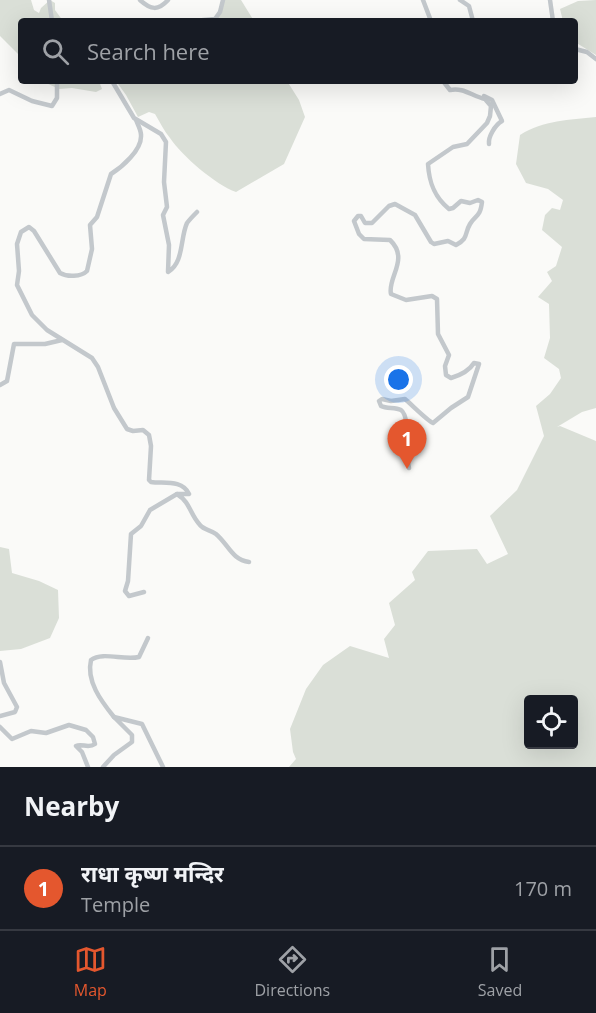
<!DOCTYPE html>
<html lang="en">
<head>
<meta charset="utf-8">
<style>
  body { margin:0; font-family:"Open Sans","Noto Sans Devanagari",sans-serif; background:#242831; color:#f1f3f6 }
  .controls { position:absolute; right:18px; bottom:18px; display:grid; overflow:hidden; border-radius:6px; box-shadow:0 6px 24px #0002 }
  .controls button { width:54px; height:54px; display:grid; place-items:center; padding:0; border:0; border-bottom:2px solid #363941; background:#171b24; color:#f1f3f6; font:30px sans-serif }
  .you { position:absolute; left:399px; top:380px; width:21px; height:21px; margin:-15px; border:4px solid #fff; border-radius:50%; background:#1a73e8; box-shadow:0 0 0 9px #1a73e833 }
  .badge { display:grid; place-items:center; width:39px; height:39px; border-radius:50%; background:#e4572e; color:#fff; font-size:20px; font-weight:700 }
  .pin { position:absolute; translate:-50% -50px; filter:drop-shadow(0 2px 3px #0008) }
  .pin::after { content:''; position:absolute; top:32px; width:21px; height:18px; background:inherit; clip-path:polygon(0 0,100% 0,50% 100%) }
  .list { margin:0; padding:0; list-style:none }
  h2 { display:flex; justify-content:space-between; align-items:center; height:78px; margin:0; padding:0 24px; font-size:26px }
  h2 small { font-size:20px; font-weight:400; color:#9ea1a6 }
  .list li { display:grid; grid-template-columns:39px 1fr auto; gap:18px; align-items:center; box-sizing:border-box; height:84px; padding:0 24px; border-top:2px solid #363941 }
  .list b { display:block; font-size:22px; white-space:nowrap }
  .list p { margin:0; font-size:20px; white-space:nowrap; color:#9ea1a6 }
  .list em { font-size:20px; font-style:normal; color:#9ea1a6 }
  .icon { flex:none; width:33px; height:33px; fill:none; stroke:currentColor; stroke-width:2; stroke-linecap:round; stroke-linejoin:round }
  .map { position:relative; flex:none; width:596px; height:767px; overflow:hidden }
  .search { position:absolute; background:#171b24; box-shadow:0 6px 24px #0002; left:18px; right:18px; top:18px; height:66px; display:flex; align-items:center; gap:15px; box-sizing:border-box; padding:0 21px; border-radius:6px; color:#9ea1a6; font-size:22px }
  .sheet { height:162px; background:#171b24 }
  nav { display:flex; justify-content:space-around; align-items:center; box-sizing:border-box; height:84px; border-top:2px solid #363941; background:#171b24; font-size:16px; color:#9ea1a6 }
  nav a { display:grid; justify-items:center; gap:3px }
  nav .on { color:#e4572e }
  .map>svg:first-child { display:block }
</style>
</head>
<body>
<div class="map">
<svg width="596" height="767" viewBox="0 0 596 767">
  <rect width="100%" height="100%" fill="#fafaf8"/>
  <g fill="#dadfd7" fill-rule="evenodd">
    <path d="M0,0H31L34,10L39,13L41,8L50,0L55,3V10L63,21H21V57L0,36Z"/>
    <path d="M223,0H241L254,21H217Z"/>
    <path d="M596,0V55L575,42V21H563L560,9L578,1Z"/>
    <path d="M42,81H99L102,89L96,92L72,88L59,89Z"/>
    <path d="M116,81H287L299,100L305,117L284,164L236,192C216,185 182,156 170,138C164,131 160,122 155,114L149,112L138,117L126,95Z"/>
    <path d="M596,117V408L582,412L557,427L560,426L596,441V767H289L296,759L293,752L290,729L306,689L323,665L350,646L389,658L384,639L395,625L389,603L415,580L412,572L428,551L477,549L487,564L508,554L490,516L517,490L544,436L536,406L550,394L561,378L559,369L544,358L550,338L549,304L538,297L552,281L547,272L556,266L562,247L542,230L545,215L552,208L560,210L563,200L548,189L526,183L516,164L520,135C544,120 569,120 596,117ZM528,700H574V744H528Z"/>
    <path d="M0,547L9,549L12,573L39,581L58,590L59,618L50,638L21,649L0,651Z"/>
  </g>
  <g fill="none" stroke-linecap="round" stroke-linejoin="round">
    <g stroke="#c3c8cc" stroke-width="4.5">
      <path d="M49,0L52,21"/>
      <path d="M140,0C151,10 158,11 168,0"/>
      <path d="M423,0L431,21"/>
      <path d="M460,0L469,6L473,21"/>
      <path d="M550,0L553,21"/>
      <path d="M193,21L215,19L220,12L223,0"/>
      <path d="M575,49L587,52L596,59"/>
      <path d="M112,81L134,118L161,134L166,142L164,182L167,207L163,215L169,245L168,272C184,263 180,238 187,223C190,219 194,215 197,212"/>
      <path d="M0,94L9,90L32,101L52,106L57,98V81"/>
      <path d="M484,96L492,100L502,121C495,125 488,137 489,144"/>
      <path d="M136,120C138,125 141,130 141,135C142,150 122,167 111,174L97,217L90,225L92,249L87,271C81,277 67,277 60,273L34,231L29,227L21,232L17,244L19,271L17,285L32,315L47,330L92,358L98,367L114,408L127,429L133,431L143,430L149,435L151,446L149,480L151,482C163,484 182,479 189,494H177C191,503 189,513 200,525C204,530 211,530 216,534C228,544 232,560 249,562"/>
      <path d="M0,385L7,381L14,344H45L62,340"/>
      <path d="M409,468C405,456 411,417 401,410C395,407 387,409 381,406L379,401L382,399L391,401L405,399C412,405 428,421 433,423L451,408L468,397L479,364L474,363C469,371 461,375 451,378L446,375L445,366L449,355L438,334L437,299L432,296L406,300L391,294C387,278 410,259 390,240L364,239L359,234L354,221L358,216H361L365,223H372L389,206L395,204L415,215L431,242L434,244L448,241L456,245C469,238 464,234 470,224C476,214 480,218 482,202L478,200L470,203L461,201L453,208L449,209C434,197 429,182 428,164L453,147L467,144L487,123L490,116L491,106L485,99C472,96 463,87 450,90L443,81"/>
      <path d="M144,592L129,596L125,591L128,581L131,534L141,526L150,510L177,494"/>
      <path d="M0,662L4,683L17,707L15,712L0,716"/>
      <path d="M114,717C101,701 86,681 91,660C103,651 124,661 139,657L148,638"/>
      <path d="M0,727L12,739L31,731L46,733L69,725L86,730L93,737L95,744C88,749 82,743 76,746L82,752L88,767"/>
      <path d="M103,767L114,755L132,742V735L114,717L142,724L163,767"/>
    </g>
  </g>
</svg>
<div class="controls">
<button><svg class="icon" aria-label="locate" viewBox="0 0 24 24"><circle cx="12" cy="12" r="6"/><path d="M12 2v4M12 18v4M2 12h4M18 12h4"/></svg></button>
</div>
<div class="you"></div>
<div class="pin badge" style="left:407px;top:469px">1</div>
<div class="search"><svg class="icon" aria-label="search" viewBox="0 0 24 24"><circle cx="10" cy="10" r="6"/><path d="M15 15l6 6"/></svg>Search here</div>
</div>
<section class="sheet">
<h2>Nearby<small></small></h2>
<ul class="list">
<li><span class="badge">1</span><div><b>राधा कृष्ण मन्दिर</b><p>Temple</p></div><em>170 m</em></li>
</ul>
</section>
<nav>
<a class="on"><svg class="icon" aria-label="map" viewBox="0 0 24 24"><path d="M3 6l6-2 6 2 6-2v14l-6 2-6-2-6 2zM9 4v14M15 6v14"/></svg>Map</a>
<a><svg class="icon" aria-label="directions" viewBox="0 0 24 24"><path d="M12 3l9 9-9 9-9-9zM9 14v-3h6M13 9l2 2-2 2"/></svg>Directions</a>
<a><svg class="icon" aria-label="saved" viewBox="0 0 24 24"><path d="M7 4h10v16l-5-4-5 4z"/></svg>Saved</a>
</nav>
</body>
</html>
